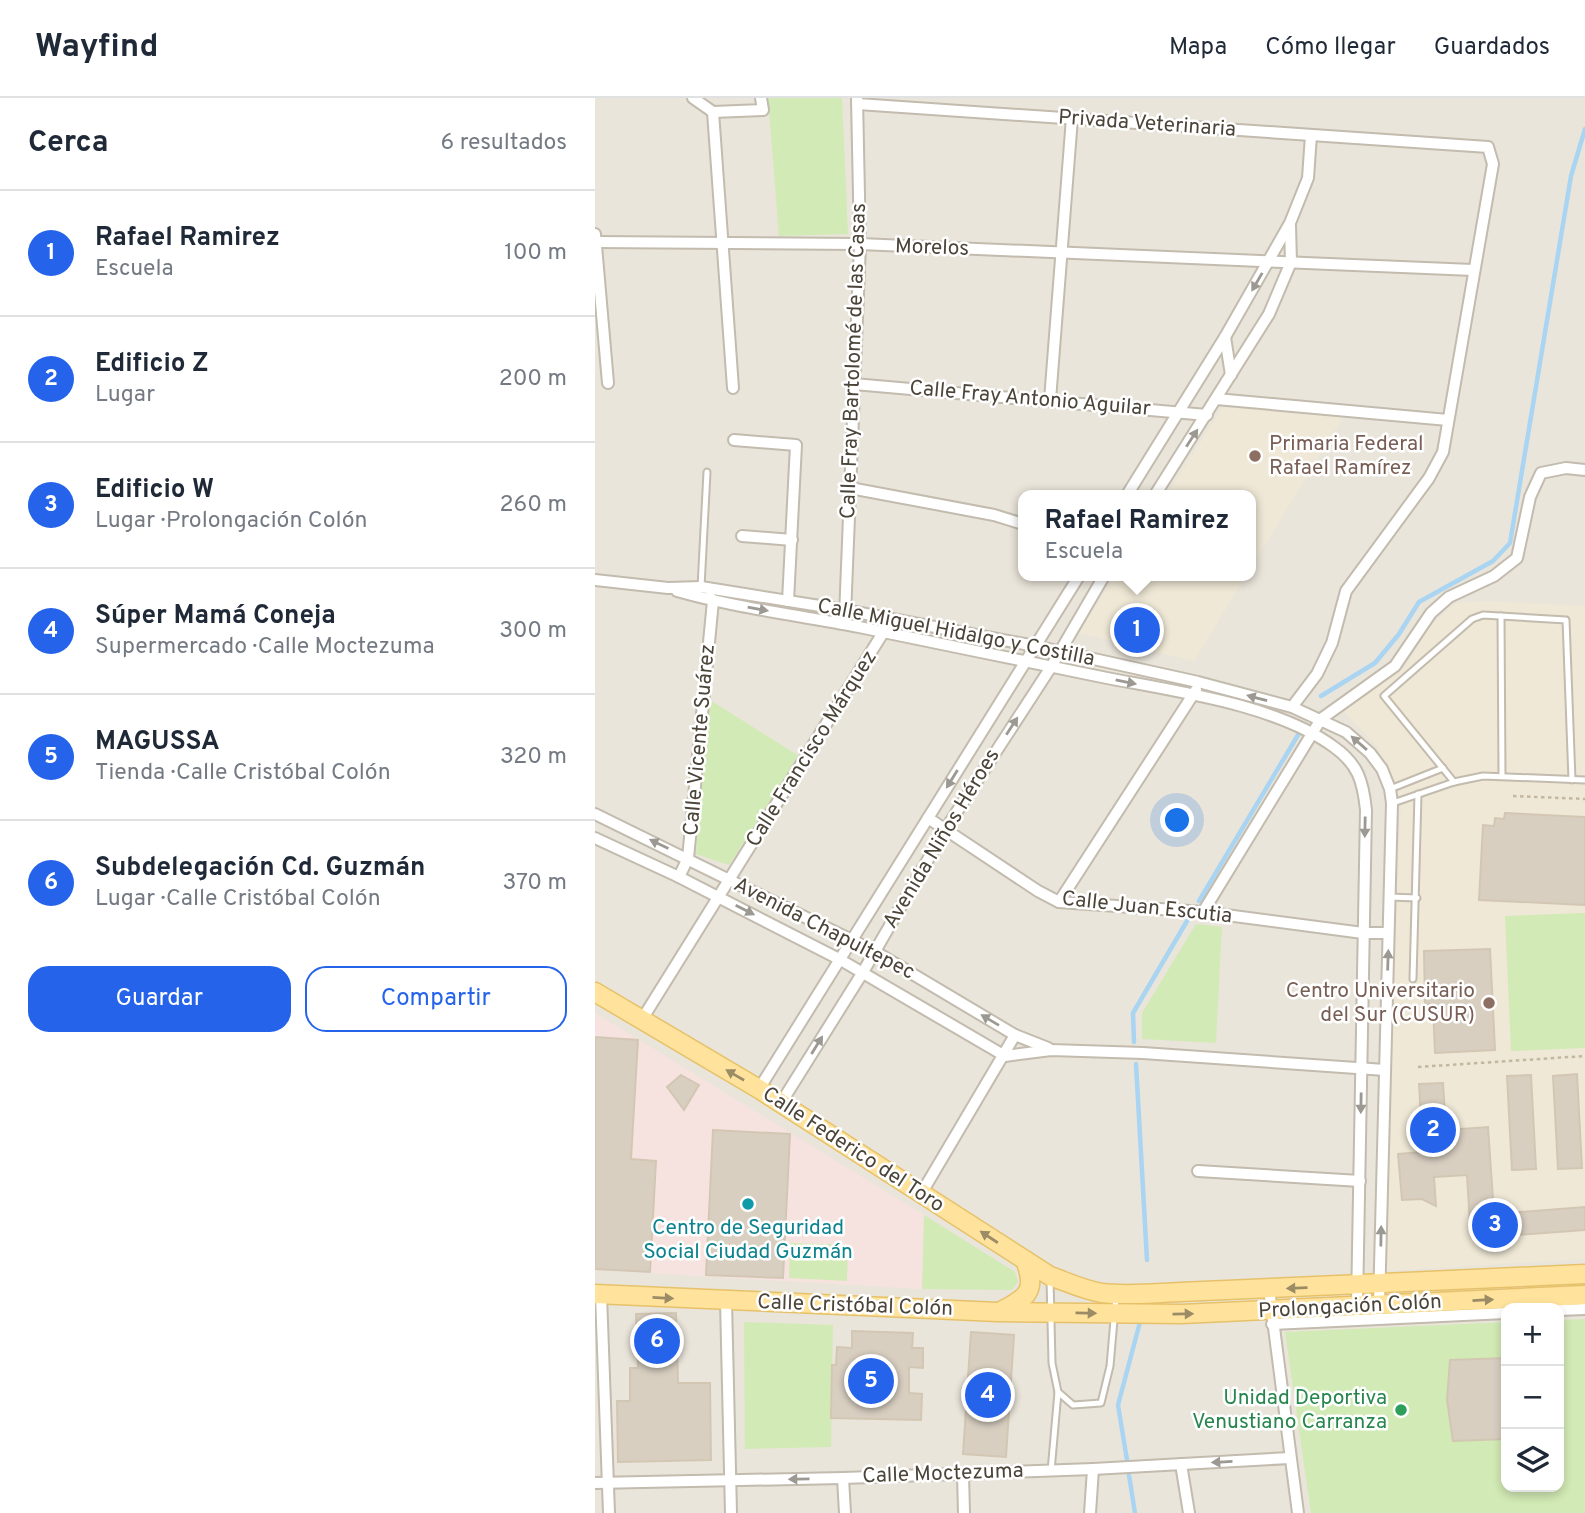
<!DOCTYPE html>
<html lang="es">
<head>
<meta charset="utf-8">
<style>
  body { margin:0; font-family:Overpass,sans-serif; background:#f2f2f3; color:#1f2937 }
  .controls { position:absolute; right:21px; bottom:21px; display:grid; overflow:hidden; border-radius:14px; box-shadow:0 4px 10px #0003 }
  .controls button { width:63px; height:63px; display:grid; place-items:center; padding:0; border:0; border-bottom:2px solid #e0e1e3; background:#fff; color:#1f2937; font:35px sans-serif }
  .you { position:absolute; left:583px; top:723px; width:24px; height:24px; margin:-18px; border:5px solid #fff; border-radius:50%; background:#1a73e8; box-shadow:0 0 0 10px #1a73e833 }
  .badge { display:grid; place-items:center; width:46px; height:46px; border-radius:50%; background:#2563eb; color:#fff; font-size:23px; font-weight:700 }
  .pin { position:absolute; translate:-50% -50%; border:4px solid #fff; box-shadow:0 2px 7px #0006 }
  .popup { position:absolute; left:423px; top:392px; width:238px; height:91px; box-sizing:border-box; display:grid; place-content:center; border-radius:14px; background:#fff; filter:drop-shadow(0 2px 5px #0005); font-size:23px; white-space:nowrap; color:#747a83 }
  .popup b { font-size:26px; color:#1f2937 }
  .popup::after { content:''; position:absolute; left:50%; top:100%; margin-left:-14px; border:14px solid transparent; border-top-color:#fff }
  .list { margin:0; padding:0; list-style:none }
  h2 { display:flex; justify-content:space-between; align-items:center; height:91px; margin:0; padding:0 28px; font-size:30px }
  h2 small { font-size:23px; font-weight:400; color:#747a83 }
  .list li { display:grid; grid-template-columns:46px 1fr auto; gap:21px; align-items:center; box-sizing:border-box; height:126px; padding:0 28px; border-top:2px solid #e0e1e3 }
  .list b { display:block; font-size:26px; white-space:nowrap }
  .list p { margin:0; font-size:23px; white-space:nowrap; color:#747a83 }
  .list em { font-size:23px; font-style:normal; color:#747a83 }
  .actions { display:flex; gap:14px; padding:21px 28px }
  .actions a { flex:1; padding:16px 0; border:2px solid #2563eb; border-radius:21px; text-align:center; font-size:24px; color:#2563eb }
  .actions .main { background:#2563eb; color:#fff }
  .icon { flex:none; width:38px; height:38px; fill:none; stroke:currentColor; stroke-width:2; stroke-linecap:round; stroke-linejoin:round }
  .map { position:relative; flex:none; width:990px; height:1415px; overflow:hidden }
  header { display:flex; align-items:center; gap:42px; box-sizing:border-box; height:98px; padding:0 35px; background:#fff; border-bottom:2px solid #e0e1e3 }
  header strong { font-size:33px }
  nav { display:flex; gap:38px; margin-inline-start:auto; font-size:24px }
  main { display:flex }
  aside { flex:1; background:#fff }
  .map>svg:first-child { display:block }
</style>
</head>
<body>
<header>
<strong>Wayfind</strong>
<nav><a>Mapa</a><a>Cómo llegar</a><a>Guardados</a></nav>
</header>
<main>
<aside>
<h2>Cerca<small>6 resultados</small></h2>
<ul class="list">
<li><span class="badge">1</span><div><b>Rafael Ramirez</b><p>Escuela</p></div><em>100 m</em></li>
<li><span class="badge">2</span><div><b>Edificio Z</b><p>Lugar</p></div><em>200 m</em></li>
<li><span class="badge">3</span><div><b>Edificio W</b><p>Lugar · Prolongación Colón</p></div><em>260 m</em></li>
<li><span class="badge">4</span><div><b>Súper Mamá Coneja</b><p>Supermercado · Calle Moctezuma</p></div><em>300 m</em></li>
<li><span class="badge">5</span><div><b>MAGUSSA</b><p>Tienda · Calle Cristóbal Colón</p></div><em>320 m</em></li>
<li><span class="badge">6</span><div><b>Subdelegación Cd. Guzmán</b><p>Lugar · Calle Cristóbal Colón</p></div><em>370 m</em></li>
</ul>
<div class="actions"><a class="main">Guardar</a><a>Compartir</a></div>
</aside>
<div class="map">
<svg width="990" height="1415" viewBox="0 0 990 1415">
  <rect width="100%" height="100%" fill="#f6f3ec"/>
  <path fill="#eae5da" fill-rule="evenodd" d="M0,0H990V1415H0ZM428,397H656V478H428ZM911,1210H964V1389H911Z"/>
  <g fill="#efe8d6">
    <path d="M628,309L748,319L656,470V397H572Z"/>
    <path d="M520,478H651L599,563L484,535Z"/>
    <path d="M891,503L990,508V1161L788,1173L806,702L783,649L748,612L810,569L836,527L861,505Z"/>
  </g>
  <path fill="#f6e3e0" d="M0,915L329,1117L327,1191L0,1172Z"/>
  <g fill="#d2eab5">
    <path d="M173,0H247L253,136L184,138Z"/>
    <path d="M115,602L204,658L134,767L101,756Z"/>
    <path d="M990,815V950L916,953L910,818Z"/>
    <path d="M601,826L627,829L621,945L547,941V915Z"/>
    <path d="M329,1117L420,1174L423,1184L417,1192L327,1191Z"/>
    <path d="M195,1145L253,1147L252,1183L194,1180Z"/>
    <path d="M990,1221V1415H716L690,1234L911,1224V1389H964V1222Z"/>
    <path d="M149,1224L238,1227L236,1349L150,1351Z"/>
  </g>
  <g fill="none" stroke-linecap="round" stroke-linejoin="round">
    <g stroke="#a9d4f2" stroke-width="4.5">
      <path d="M726,598L780,565L804,536L824,504L898,463L915,445L976,78L990,31"/>
      <path d="M604,803L703,637"/>
      <path d="M539,944L538,915L592,823"/>
      <path d="M541,966L552,1162"/>
      <path d="M532,1362L523,1307L545,1224"/>
      <path d="M534,1377L540,1415"/>
    </g>
  </g>
  <g fill="#d8cfc1" stroke="#d3c7b4" stroke-width="2">
    <path d="M910,715L990,719V807L884,802L888,727L899,728L900,720L909,721Z"/>
    <path d="M895,851L900,952L840,955L838,906H830L829,853Z"/>
    <path d="M0,939L43,942L36,1061L61,1063L55,1174L0,1171Z"/>
    <path d="M982,976L987,1070L963,1071L958,978Z"/>
    <path d="M86,977L104,987L89,1012L72,989Z"/>
    <path d="M936,977L941,1071L917,1072L912,978Z"/>
    <path d="M848,985L851,1032L893,1029L899,1116L990,1109V1132L882,1140V1131L875,1127L872,1077L839,1079L841,1108L827,1101L807,1102L803,1056L828,1054L824,986Z"/>
    <path d="M118,1032L195,1036L188,1180L111,1177Z"/>
    <path d="M81,1215L83,1285H115L116,1362L23,1364L22,1303H35V1270H43L41,1216Z"/>
    <path d="M257,1233L318,1235L317,1250H328V1270L314,1269V1295L327,1296L326,1322L236,1320L237,1267H241L242,1249L257,1250Z"/>
    <path d="M376,1234L419,1237L411,1359L368,1356Z"/>
    <path d="M911,1260V1341L858,1343L852,1302L855,1262Z"/>
  </g>
  <g fill="none" stroke-linecap="round" stroke-linejoin="round">
    <defs>
      <g id="lane">
        <path d="M106,489L112,374"/>
        <path d="M906,518L907,678"/>
        <path d="M859,684L789,598L877,521L888,517L971,522L977,682"/>
        <path d="M795,691L848,670"/>
        <path d="M798,705L859,684L888,678L990,682"/>
        <path d="M794,799L822,800"/>
        <path d="M818,881L823,696"/>
        <path d="M455,1181L457,1265L463,1294L478,1307L506,1305L515,1268L521,1199"/>
        <path d="M456,1373L463,1294"/>
      </g>
      <g id="street">
        <path d="M98,0L118,14"/>
        <path d="M263,6L893,49L898,66L848,354L834,380L751,493L737,545L722,576L697,609"/>
        <path d="M118,14L138,290"/>
        <path d="M118,14L168,12L166,0"/>
        <path d="M0,136L13,285"/>
        <path d="M0,144L265,146L878,172"/>
        <path d="M630,239L636,277"/>
        <path d="M259,286L612,317"/>
        <path d="M621,301L853,322"/>
        <path d="M455,302L477,20"/>
        <path d="M139,342L201,347L193,503"/>
        <path d="M255,390L399,417L428,426"/>
        <path d="M532,397L630,239L695,125L713,80L716,37"/>
        <path d="M560,397L674,216L696,164L695,128"/>
        <path d="M147,438L197,442"/>
        <path d="M0,482L73,490L106,489L250,512L440,548L603,584L697,609L751,634L775,655L787,671L795,691L797,705L784,1207"/>
        <path d="M82,493C142,510 203,517 264,529C345,545 426,563 507,579C578,593 681,606 739,649C763,666 768,683 771,712L762,1207"/>
        <path d="M250,518L265,146L262,0"/>
        <path d="M0,716L279,853L420,937L453,950"/>
        <path d="M333,720L443,793L464,804L608,814L768,835H793"/>
        <path d="M0,740L84,779L244,861L410,958L456,952L548,955L790,972"/>
        <path d="M84,779L93,760L118,503L115,499"/>
        <path d="M464,804L601,592"/>
        <path d="M608,814L726,621L800,568L836,515L854,499L899,478L922,460L935,399L946,375L971,370L990,372"/>
        <path d="M46,923L291,530"/>
        <path d="M164,991L484,478"/>
        <path d="M186,1005L268,874L350,732L456,569L509,478"/>
        <path d="M603,1073L765,1083"/>
        <path d="M326,1096L420,937"/>
        <path d="M674,1191L703,1415"/>
        <path d="M6,1197L14,1415"/>
        <path d="M131,1203L136,1415"/>
        <path d="M964,1212L990,1211"/>
        <path d="M677,1226L911,1215"/>
        <path d="M586,1366L594,1415"/>
        <path d="M368,1376L369,1415"/>
        <path d="M248,1380L250,1415"/>
        <path d="M0,1385L248,1380L498,1371L695,1360"/>
        <path d="M495,1415L498,1371"/>
      </g>
      <g id="primary">
        <path d="M0,894L164,991L455,1178C472,1184 489,1192 507,1195C533,1198 560,1195 585,1194L990,1176"/>
        <path d="M0,1196L403,1214L587,1216L990,1197"/>
        <path d="M406,1213C433,1199 442,1193 430,1162"/>
      </g>
    </defs>
    <use href="#lane" stroke="#c2bbae" stroke-width="9"/>
    <use href="#street" stroke="#c2bbae" stroke-width="14"/>
    <use href="#primary" stroke="#e6c16a" stroke-width="21"/>
    <g stroke="#c4b79f" stroke-width="2.5" stroke-dasharray="3.5 3.5" stroke-linecap="butt">
      <path d="M918,698L990,701"/>
      <path d="M823,969L990,958"/>
    </g>
    <use href="#lane" stroke="#fff" stroke-width="5"/>
    <use href="#street" stroke="#fff" stroke-width="10"/>
    <use href="#primary" stroke="#ffe39c" stroke-width="18"/>
  </g>
  <defs><path id="oneway-solid" d="M-6-.8H1V-3.2L6.5 0L1 3.2V.8H-6Z" transform="scale(1.75)"/></defs>
  <g fill="#9c9892">
    <use href="#oneway-solid" transform="translate(662 184) rotate(120)"/>
    <use href="#oneway-solid" transform="translate(597 340) rotate(-57)"/>
    <use href="#oneway-solid" transform="translate(163 511) rotate(10)"/>
    <use href="#oneway-solid" transform="translate(531 584) rotate(11)"/>
    <use href="#oneway-solid" transform="translate(662 600) rotate(-165)"/>
    <use href="#oneway-solid" transform="translate(417 628) rotate(-57)"/>
    <use href="#oneway-solid" transform="translate(764 645) rotate(-139)"/>
    <use href="#oneway-solid" transform="translate(357 681) rotate(122)"/>
    <use href="#oneway-solid" transform="translate(770 729) rotate(91)"/>
    <use href="#oneway-solid" transform="translate(64 746) rotate(-154)"/>
    <use href="#oneway-solid" transform="translate(150 812) rotate(27)"/>
    <use href="#oneway-solid" transform="translate(793 862) rotate(-88)"/>
    <use href="#oneway-solid" transform="translate(395 922) rotate(-149)"/>
    <use href="#oneway-solid" transform="translate(222 947) rotate(-58)"/>
    <use href="#oneway-solid" transform="translate(766 1005) rotate(91)"/>
    <use href="#oneway-solid" transform="translate(786 1138) rotate(-89)"/>
    <use href="#oneway-solid" transform="translate(627 1364) rotate(177)"/>
    <use href="#oneway-solid" transform="translate(204 1381) rotate(179)"/>
  </g>
  <g fill="#9c8c66">
    <use href="#oneway-solid" transform="translate(140 977) rotate(-150)"/>
    <use href="#oneway-solid" transform="translate(394 1139) rotate(-147)"/>
    <use href="#oneway-solid" transform="translate(702 1190) rotate(178)"/>
    <use href="#oneway-solid" transform="translate(68 1200) rotate(3)"/>
    <use href="#oneway-solid" transform="translate(888 1202) rotate(-3)"/>
    <use href="#oneway-solid" transform="translate(491 1215) rotate(1)"/>
    <use href="#oneway-solid" transform="translate(588 1216) rotate(-1)"/>
  </g>
  <g fill="#8d6e63" stroke="#fff" stroke-width="2.5">
    <circle cx="660" cy="358" r="7"/>
    <circle cx="894" cy="905" r="7"/>
  </g>
  <circle fill="#0f9aa8" stroke="#fff" stroke-width="2.5" cx="153" cy="1106" r="7"/>
  <circle fill="#2e9e5b" stroke="#fff" stroke-width="2.5" cx="806" cy="1312" r="7"/>
  <g text-anchor="middle" dominant-baseline="central" stroke-width="5" stroke-linejoin="round" paint-order="stroke">
    <g font-size="21" fill="#4b4439" stroke="#fff">
      <text transform="translate(552 26) rotate(4)">Privada Veterinaria</text>
      <text transform="translate(337 150) rotate(2)">Morelos</text>
      <text transform="translate(259 263) rotate(-88)">Calle Fray Bartolomé de las Casas</text>
      <text transform="translate(435 301) rotate(5)">Calle Fray Antonio Aguilar</text>
      <text transform="translate(361 535) rotate(11)">Calle Miguel Hidalgo y Costilla</text>
      <text transform="translate(105 642) rotate(-85)">Calle Vicente Suárez</text>
      <text transform="translate(217 651) rotate(-58)">Calle Francisco Márquez</text>
      <text transform="translate(347 741) rotate(-59)">Avenida Niños Héroes</text>
      <text transform="translate(552 810) rotate(6)">Calle Juan Escutia</text>
      <text transform="translate(229 831) rotate(27)">Avenida Chapultepec</text>
      <text transform="translate(258 1052) rotate(33)">Calle Federico del Toro</text>
      <text transform="translate(260 1208) rotate(2)">Calle Cristóbal Colón</text>
      <text transform="translate(755 1209) rotate(-3)">Prolongación Colón</text>
      <text transform="translate(348 1376) rotate(-2)">Calle Moctezuma</text>
    </g>
    <g font-size="21" fill="#785e54" stroke="#fff" text-anchor="start">
      <text x="674" y="346">Primaria Federal<tspan x="674" dy="24">Rafael Ramírez</tspan></text>
      <text x="880" y="893" text-anchor="end">Centro Universitario<tspan x="880" dy="24">del Sur (CUSUR)</tspan></text>
    </g>
    <g font-size="21" fill="#0d838f" stroke="#fff">
      <text x="153" y="1130">Centro de Seguridad<tspan x="153" dy="24">Social Ciudad Guzmán</tspan></text>
    </g>
    <g font-size="21" fill="#27864d" stroke="#fff" text-anchor="end">
      <text x="792" y="1300">Unidad Deportiva<tspan x="792" dy="24">Venustiano Carranza</tspan></text>
    </g>
  </g>
</svg>
<div class="controls">
<button>+</button>
<button>−</button>
<button><svg class="icon" aria-label="layers" viewBox="0 0 24 24"><path d="M12 4l9 5-9 5-9-5zM3 14l9 5 9-5"/></svg></button>
</div>
<div class="you"></div>
<div class="pin badge" style="left:542px;top:532px">1</div>
<div class="popup"><b>Rafael Ramirez</b>Escuela</div>
<div class="pin badge" style="left:838px;top:1032px">2</div>
<div class="pin badge" style="left:900px;top:1127px">3</div>
<div class="pin badge" style="left:393px;top:1297px">4</div>
<div class="pin badge" style="left:276px;top:1283px">5</div>
<div class="pin badge" style="left:62px;top:1243px">6</div>
</div>
</main>
</body>
</html>
